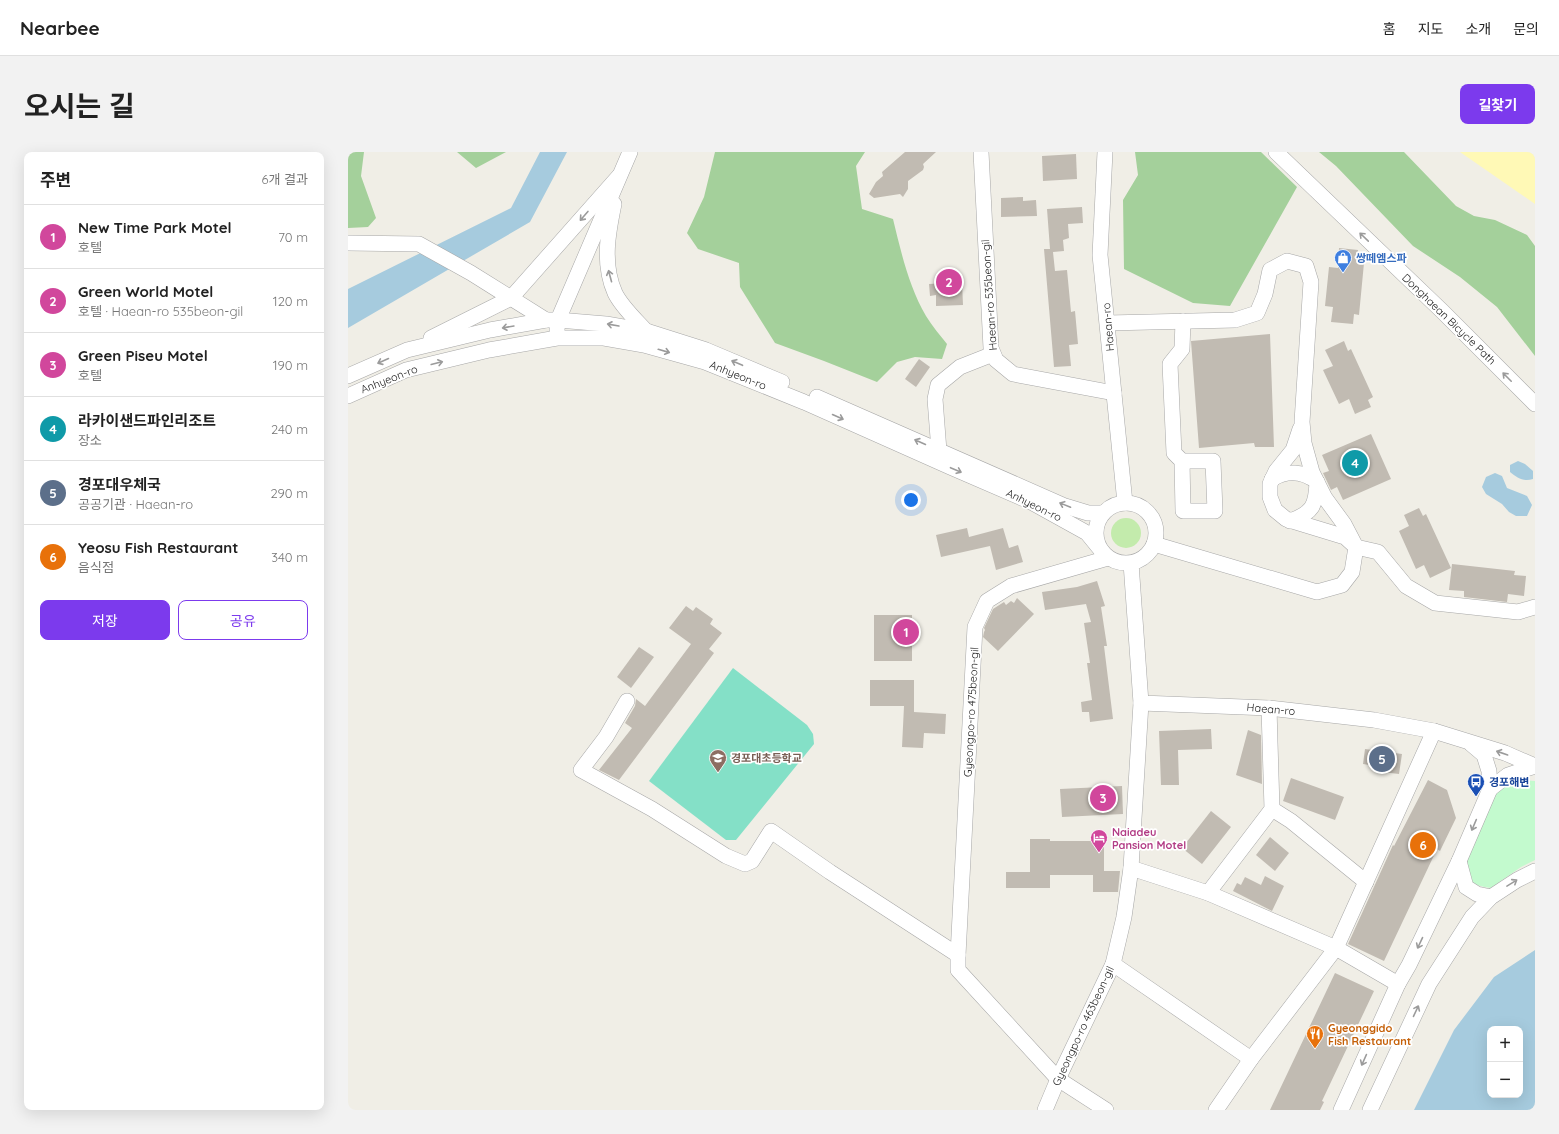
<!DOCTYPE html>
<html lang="ko">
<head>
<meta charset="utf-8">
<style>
  body { margin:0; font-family:Quicksand,"Noto Sans KR",sans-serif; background:#f2f2f2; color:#222 }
  .controls { position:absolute; right:12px; bottom:12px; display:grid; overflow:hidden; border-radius:8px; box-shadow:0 4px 16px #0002 }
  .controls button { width:36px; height:36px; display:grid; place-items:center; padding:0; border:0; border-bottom:1px solid #e0e0e0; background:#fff; color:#222; font:20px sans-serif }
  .you { position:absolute; left:563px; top:348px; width:14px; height:14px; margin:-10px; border:3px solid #fff; border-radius:50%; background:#1a73e8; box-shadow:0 0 0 6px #1a73e833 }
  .badge { display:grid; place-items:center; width:26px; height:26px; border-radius:50%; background:#7c3aed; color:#fff; font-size:13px; font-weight:700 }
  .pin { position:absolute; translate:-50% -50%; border:2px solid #fff; box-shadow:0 1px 4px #0006 }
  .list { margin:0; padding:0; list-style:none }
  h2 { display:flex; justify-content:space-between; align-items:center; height:52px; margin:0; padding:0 16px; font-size:17px }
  h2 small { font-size:13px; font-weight:400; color:#767676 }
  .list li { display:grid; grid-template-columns:26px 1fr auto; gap:12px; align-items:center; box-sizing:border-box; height:64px; padding:0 16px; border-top:1px solid #e0e0e0 }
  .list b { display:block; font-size:15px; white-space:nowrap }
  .list p { margin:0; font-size:13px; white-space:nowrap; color:#767676 }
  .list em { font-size:13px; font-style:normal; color:#767676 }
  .actions { display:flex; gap:8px; padding:12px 16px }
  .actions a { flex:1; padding:9px 0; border:1px solid #7c3aed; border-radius:8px; text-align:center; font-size:14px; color:#7c3aed }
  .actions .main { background:#7c3aed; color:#fff }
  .map { position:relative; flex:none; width:1187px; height:958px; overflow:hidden; border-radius:8px }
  header { display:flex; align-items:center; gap:24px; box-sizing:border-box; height:56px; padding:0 20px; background:#fff; border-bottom:1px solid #e0e0e0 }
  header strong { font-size:19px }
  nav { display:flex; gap:22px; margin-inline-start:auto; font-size:14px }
  .intro { display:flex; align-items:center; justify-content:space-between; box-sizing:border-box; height:96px; padding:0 24px }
  h1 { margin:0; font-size:28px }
  .button { padding:10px 18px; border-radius:8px; background:#7c3aed; color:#fff; font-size:14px; font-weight:700 }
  main { display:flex; gap:24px; padding:0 24px }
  aside { flex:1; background:#fff; border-radius:8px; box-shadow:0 4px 16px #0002 }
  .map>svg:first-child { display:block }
</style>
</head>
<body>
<header>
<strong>Nearbee</strong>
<nav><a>홈</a><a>지도</a><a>소개</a><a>문의</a></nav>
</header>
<div class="intro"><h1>오시는 길</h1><a class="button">길찾기</a></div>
<main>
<aside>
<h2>주변<small>6개 결과</small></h2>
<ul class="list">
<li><span class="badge" style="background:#d1479c">1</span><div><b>New Time Park Motel</b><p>호텔</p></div><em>70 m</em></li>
<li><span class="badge" style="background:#d1479c">2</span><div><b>Green World Motel</b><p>호텔 · Haean-ro 535beon-gil</p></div><em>120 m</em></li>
<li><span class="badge" style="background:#d1479c">3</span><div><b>Green Piseu Motel</b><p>호텔</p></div><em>190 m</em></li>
<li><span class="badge" style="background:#0f9aa8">4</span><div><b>라카이샌드파인리조트</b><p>장소</p></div><em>240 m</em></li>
<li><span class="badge" style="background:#5c6f8a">5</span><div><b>경포대우체국</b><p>공공기관 · Haean-ro</p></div><em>290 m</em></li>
<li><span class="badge" style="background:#e8710a">6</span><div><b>Yeosu Fish Restaurant</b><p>음식점</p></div><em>340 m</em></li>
</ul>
<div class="actions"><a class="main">저장</a><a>공유</a></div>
</aside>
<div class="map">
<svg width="1187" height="958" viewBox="0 0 1187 958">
  <rect width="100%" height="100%" fill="#f0eee6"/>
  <circle fill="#c3ebac" cx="778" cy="381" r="15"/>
  <g fill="#a4d09b">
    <path d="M0,0H16L13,24L28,66L20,75L0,76Z"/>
    <path d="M109,0H158L128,16Z"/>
    <path d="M367,0H517L508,14L514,57L545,67C553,100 561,135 578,164C584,174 592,183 599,192L594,207L567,205L549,210L529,230L476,209L427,191L392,135L391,111L350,97L339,81L356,45Z"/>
    <path d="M787,0H913L949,35L882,154L845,151L776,117L775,48L790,23Z"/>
    <path d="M971,0H1056L1108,54L1126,64L1147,68L1179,83L1187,94V204L1149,155L1112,125L1065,94L988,14Z"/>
  </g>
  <path fill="#fff9b6" d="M1112,0H1187V52Z"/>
  <path fill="#c3face" d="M1172,628L1187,629V708L1173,715L1143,736C1124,733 1122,731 1116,713L1145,646L1158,631Z"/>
  <path fill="#84e0c7" d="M385,516L459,573L465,582L466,592L388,688H378L301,629Z"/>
  <g fill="#a6cbde" fill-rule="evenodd">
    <path d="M192,0H219L182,70L0,176V137L163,56Z"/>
    <path d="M1170,309L1177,312L1185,319V327C1176,330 1169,326 1162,320V313Z"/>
    <path d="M1147,321L1154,324L1159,336L1179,344L1184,353L1179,364H1168L1161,360L1154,352L1138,342L1134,335L1138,325Z"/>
    <path d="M1187,798V958H1066L1106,878L1146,825ZM1142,877H1172V943H1142Z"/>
  </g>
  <g fill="#c1bbb2">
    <path d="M557,0H588L575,12L576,15L575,18L560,29V37L555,45L552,42L526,46L521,42L528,30L535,24L534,20Z"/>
    <path d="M728,2L729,27L695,29L694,4Z"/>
    <path d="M675,45V49L688,48L689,64L653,65V46Z"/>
    <path d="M734,55L735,71L720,72L721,86L715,88L716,99L705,100L707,119L719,118L723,160L727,159L730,192L721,193L723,214L706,215L696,97H702L699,57Z"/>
    <path d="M991,96L1010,98L1009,111H1016L1011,163L1006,162L1005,172L983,170L985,155L977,154L981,115L990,116Z"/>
    <path d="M614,130L615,153L588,154V143L582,144L581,132Z"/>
    <path d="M922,182L926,295H907L906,291L851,296L843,189Z"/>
    <path d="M996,189L1000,199L1003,197L1025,245L1020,248L1023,255L1007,262L1001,247L991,252L975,218L985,214L977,198Z"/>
    <path d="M571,207L582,215L568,235L557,227Z"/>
    <path d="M1023,282L1043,327L995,348L989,335L983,338L975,321L981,319L974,303Z"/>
    <path d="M1071,356L1075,364L1078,362L1103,416L1082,426L1076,413L1068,417L1051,379L1061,374L1056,363Z"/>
    <path d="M619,376L621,385L655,376L661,396L670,393L675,410L648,418L642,394L593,405L588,383Z"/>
    <path d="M1104,412L1167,419L1166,423L1178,424L1176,444L1160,442L1159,450L1116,445V439L1101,438Z"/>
    <path d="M749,429L757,454L753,455L759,494H756L765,567L742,570L741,560H734L733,550L744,548L739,511H742L736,471L743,470L738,452L697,458L694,440L729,435Z"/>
    <path d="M669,446L686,462L650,499L635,485L636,480L637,478L636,476L645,457L656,450L658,453L663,449L666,451Z"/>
    <path d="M338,454L345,459L348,455L365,467L362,472L374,481L361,497L366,501L271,628L251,618L284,576L277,571L287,554L288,547L297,554L343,492L321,476Z"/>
    <rect x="526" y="463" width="38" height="46"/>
    <path d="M291,495L306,505L283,536L269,525Z"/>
    <path d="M522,528H566V560L598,562L597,582L576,581L575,596L554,595L556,554H522Z"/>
    <path d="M863,577L864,597L830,598L831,633H813L811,579Z"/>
    <path d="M900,578L913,583L914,632L888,623Z"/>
    <path d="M1017,597L1054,602L1051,622L1034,620L1035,615L1015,612Z"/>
    <path d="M943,626L996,645L987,668L935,649Z"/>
    <path d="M1080,628L1099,638L1108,666L1092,699L1089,697L1036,809L1000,792L1045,693L1046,694Z"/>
    <path d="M774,634L775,662L714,665L712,637Z"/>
    <path d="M863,659L883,675L854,712L834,696Z"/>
    <path d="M922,685L941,701L927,719L908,703Z"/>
    <path d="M682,687H702V689H756V719H772L770,740H745V723H702V736H658V720H682Z"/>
    <path d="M917,724L936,734L924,759L885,739L889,731L893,733L897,725L913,733Z"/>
    <path d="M987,821L1026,839L974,949L976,950L972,958H922Z"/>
  </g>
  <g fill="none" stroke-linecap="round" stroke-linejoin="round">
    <defs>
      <g id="minor">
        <path d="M633,0L643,196L648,208L665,222L766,241"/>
        <path d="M757,0L752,103L777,351"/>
        <path d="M928,0L1094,159L1187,252"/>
        <path d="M266,52C260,81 254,112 267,141C273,154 288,168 298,179"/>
        <path d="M0,91L71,92L123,121L198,168"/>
        <path d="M760,171L887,168L909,161L917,142L922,118L939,109L958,114L963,130L954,270L956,291L964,320L977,346L996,372L1008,395L1004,420L994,433L969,440L806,392"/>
        <path d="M209,178L210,168L282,0"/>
        <path d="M83,186L163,146L271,24"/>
        <path d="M0,224L59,198L142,178L198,168H210L258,172L298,179L358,198L434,230"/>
        <path d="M0,244L58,218L141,198L209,186H256L296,193L357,210L456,250L602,315L683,350L739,381L752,397"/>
        <path d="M469,245L717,354L740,361H755"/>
        <path d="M952,277L945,298L928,319L922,332V345L927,358L938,367L997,385L1008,395L1030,400L1058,434L1087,451L1170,460L1187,455"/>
        <path d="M591,299L587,247L590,233L612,215L645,202"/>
        <path d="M834,309L835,359H867L865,309H834L826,301L822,212L834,197L835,169"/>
        <path d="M924,327C939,318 955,319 969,330C968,353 965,361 942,369"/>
        <circle cx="778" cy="381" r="30"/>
        <path d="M783,411L793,551L921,556L1026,568L1086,579L1157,601L1187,614"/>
        <path d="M279,549L258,585L233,618L304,657L378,704L397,712L404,709L423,679L482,720L610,803"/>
        <path d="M1142,637L1160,623L1187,614"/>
        <path d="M924,657L943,669L1018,730"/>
        <path d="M1111,709L1118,735L1129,742L1143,745"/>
        <path d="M783,716L860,741L988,796L1050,832"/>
        <path d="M860,741L924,657L921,556"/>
        <path d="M765,812L903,907"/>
        <path d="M697,958L710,927L765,812L776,765L783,716L793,551"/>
        <path d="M758,958L710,927L610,818V803L627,475L639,449L663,434L760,406"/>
        <path d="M868,958L903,907L988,796L1086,579"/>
        <path d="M993,958L1050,832L1061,813L1111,709L1142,637L1141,619L1136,603L1123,592"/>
        <path d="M1022,958L1081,832L1124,765L1143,745L1169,728L1187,719"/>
      </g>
    </defs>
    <use href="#minor" stroke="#a7a7a7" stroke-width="16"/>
    <use href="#minor" stroke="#fff" stroke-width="15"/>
  </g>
  <defs><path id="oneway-shaft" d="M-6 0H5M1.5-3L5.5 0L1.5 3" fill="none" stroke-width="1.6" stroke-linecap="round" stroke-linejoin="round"/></defs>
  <g stroke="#9b9b9b">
    <use href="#oneway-shaft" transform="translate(236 64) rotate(131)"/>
    <use href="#oneway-shaft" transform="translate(1016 85) rotate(-136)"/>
    <use href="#oneway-shaft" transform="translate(262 124) rotate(-105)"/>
    <use href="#oneway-shaft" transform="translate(265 173) rotate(-170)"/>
    <use href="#oneway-shaft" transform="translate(160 175) rotate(170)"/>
    <use href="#oneway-shaft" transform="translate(316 199) rotate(16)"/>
    <use href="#oneway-shaft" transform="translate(35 209) rotate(156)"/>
    <use href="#oneway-shaft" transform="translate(89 211) rotate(-14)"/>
    <use href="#oneway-shaft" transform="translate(389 211) rotate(-157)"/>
    <use href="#oneway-shaft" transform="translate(1159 225) rotate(-135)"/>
    <use href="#oneway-shaft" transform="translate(490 265) rotate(24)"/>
    <use href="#oneway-shaft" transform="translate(572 290) rotate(-156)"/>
    <use href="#oneway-shaft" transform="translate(608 318) rotate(23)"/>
    <use href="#oneway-shaft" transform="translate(717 353) rotate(-158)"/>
    <use href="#oneway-shaft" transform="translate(1154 601) rotate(-161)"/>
    <use href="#oneway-shaft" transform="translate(1126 673) rotate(113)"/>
    <use href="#oneway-shaft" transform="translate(1164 731) rotate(-32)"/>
    <use href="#oneway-shaft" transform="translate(1072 791) rotate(115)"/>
    <use href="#oneway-shaft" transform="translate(1068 859) rotate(-65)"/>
    <use href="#oneway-shaft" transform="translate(1016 908) rotate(114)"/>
  </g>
  <defs>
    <symbol id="shop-pin" viewBox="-11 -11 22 30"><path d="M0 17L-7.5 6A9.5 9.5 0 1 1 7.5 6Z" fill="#3f7fe0" stroke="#fff"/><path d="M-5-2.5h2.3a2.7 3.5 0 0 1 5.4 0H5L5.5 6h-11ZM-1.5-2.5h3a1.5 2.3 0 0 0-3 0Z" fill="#fff"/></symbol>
    <symbol id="school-pin" viewBox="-11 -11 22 30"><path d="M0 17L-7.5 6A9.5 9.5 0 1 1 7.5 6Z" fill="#8d6e63" stroke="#fff"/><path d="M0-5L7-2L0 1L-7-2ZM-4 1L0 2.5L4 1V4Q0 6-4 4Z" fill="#fff"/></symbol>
    <symbol id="bus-pin" viewBox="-11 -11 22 30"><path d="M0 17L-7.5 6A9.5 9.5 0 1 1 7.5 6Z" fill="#1a4fb4" stroke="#fff"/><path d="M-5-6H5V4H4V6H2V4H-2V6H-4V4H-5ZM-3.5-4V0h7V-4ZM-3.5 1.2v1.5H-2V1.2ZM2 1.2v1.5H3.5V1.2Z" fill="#fff"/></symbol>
    <symbol id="hotel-pin" viewBox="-11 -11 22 30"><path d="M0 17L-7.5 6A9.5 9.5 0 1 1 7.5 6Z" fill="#d1479c" stroke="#fff"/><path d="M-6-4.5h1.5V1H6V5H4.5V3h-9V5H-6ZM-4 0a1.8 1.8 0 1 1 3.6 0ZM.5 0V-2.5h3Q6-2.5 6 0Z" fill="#fff"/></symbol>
    <symbol id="restaurant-pin" viewBox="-11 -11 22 30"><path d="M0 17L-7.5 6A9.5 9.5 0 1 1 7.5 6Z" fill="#e8710a" stroke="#fff"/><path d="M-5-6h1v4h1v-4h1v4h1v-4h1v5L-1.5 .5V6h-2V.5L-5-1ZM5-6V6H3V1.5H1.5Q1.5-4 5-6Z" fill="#fff"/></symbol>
  </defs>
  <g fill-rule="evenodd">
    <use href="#shop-pin" x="985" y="96" width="20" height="27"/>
    <use href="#school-pin" x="360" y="596" width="20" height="27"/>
    <use href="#bus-pin" x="1118" y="620" width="20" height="27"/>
    <use href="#hotel-pin" x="741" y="676" width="20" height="27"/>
    <use href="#restaurant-pin" x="957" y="872" width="20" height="27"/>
  </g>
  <g text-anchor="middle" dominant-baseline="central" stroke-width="3.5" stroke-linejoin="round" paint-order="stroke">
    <g font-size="11" font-weight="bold" fill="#366cbe" stroke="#fff" text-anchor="start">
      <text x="1008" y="106">쌍떼엠스파</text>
    </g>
    <g font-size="11" fill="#202020" stroke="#fff">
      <text transform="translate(641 143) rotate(-94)">Haean-ro 535beon-gil</text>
      <text transform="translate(1101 167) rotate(44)">Donghaean Bicycle Path</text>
      <text transform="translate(760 175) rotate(-95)">Haean-ro</text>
      <text transform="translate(390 223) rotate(22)">Anhyeon-ro</text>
      <text transform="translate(41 227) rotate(-21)">Anhyeon-ro</text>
      <text transform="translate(686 353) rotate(26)">Anhyeon-ro</text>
      <text transform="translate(923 557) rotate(5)">Haean-ro</text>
      <text transform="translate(623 560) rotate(-87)">Gyeongpo-ro 475beon-gil</text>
      <text transform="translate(735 874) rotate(-65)">Gyeongpo-ro 463beon-gil</text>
    </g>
    <g font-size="11" font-weight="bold" fill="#785e54" stroke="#fff" text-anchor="start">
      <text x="383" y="606">경포대초등학교</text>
    </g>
    <g font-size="11" font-weight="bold" fill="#164399" stroke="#fff" text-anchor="start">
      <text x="1141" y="630">경포해변</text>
    </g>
    <g font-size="11" font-weight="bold" fill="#b23c85" stroke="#fff" text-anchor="start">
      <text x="764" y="680">Naiadeu<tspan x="764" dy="13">Pansion Motel</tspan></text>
    </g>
    <g font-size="11" font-weight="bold" fill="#c56008" stroke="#fff" text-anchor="start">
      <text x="980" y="876">Gyeonggido<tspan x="980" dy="13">Fish Restaurant</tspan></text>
    </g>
  </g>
</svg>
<div class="controls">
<button>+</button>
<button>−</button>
</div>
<div class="you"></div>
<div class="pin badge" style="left:558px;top:480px;background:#d1479c">1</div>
<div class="pin badge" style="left:601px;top:130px;background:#d1479c">2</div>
<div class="pin badge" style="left:755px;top:646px;background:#d1479c">3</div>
<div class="pin badge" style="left:1007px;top:311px;background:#0f9aa8">4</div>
<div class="pin badge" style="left:1034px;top:607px;background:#5c6f8a">5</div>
<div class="pin badge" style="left:1075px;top:693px;background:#e8710a">6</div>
</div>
</main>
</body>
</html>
